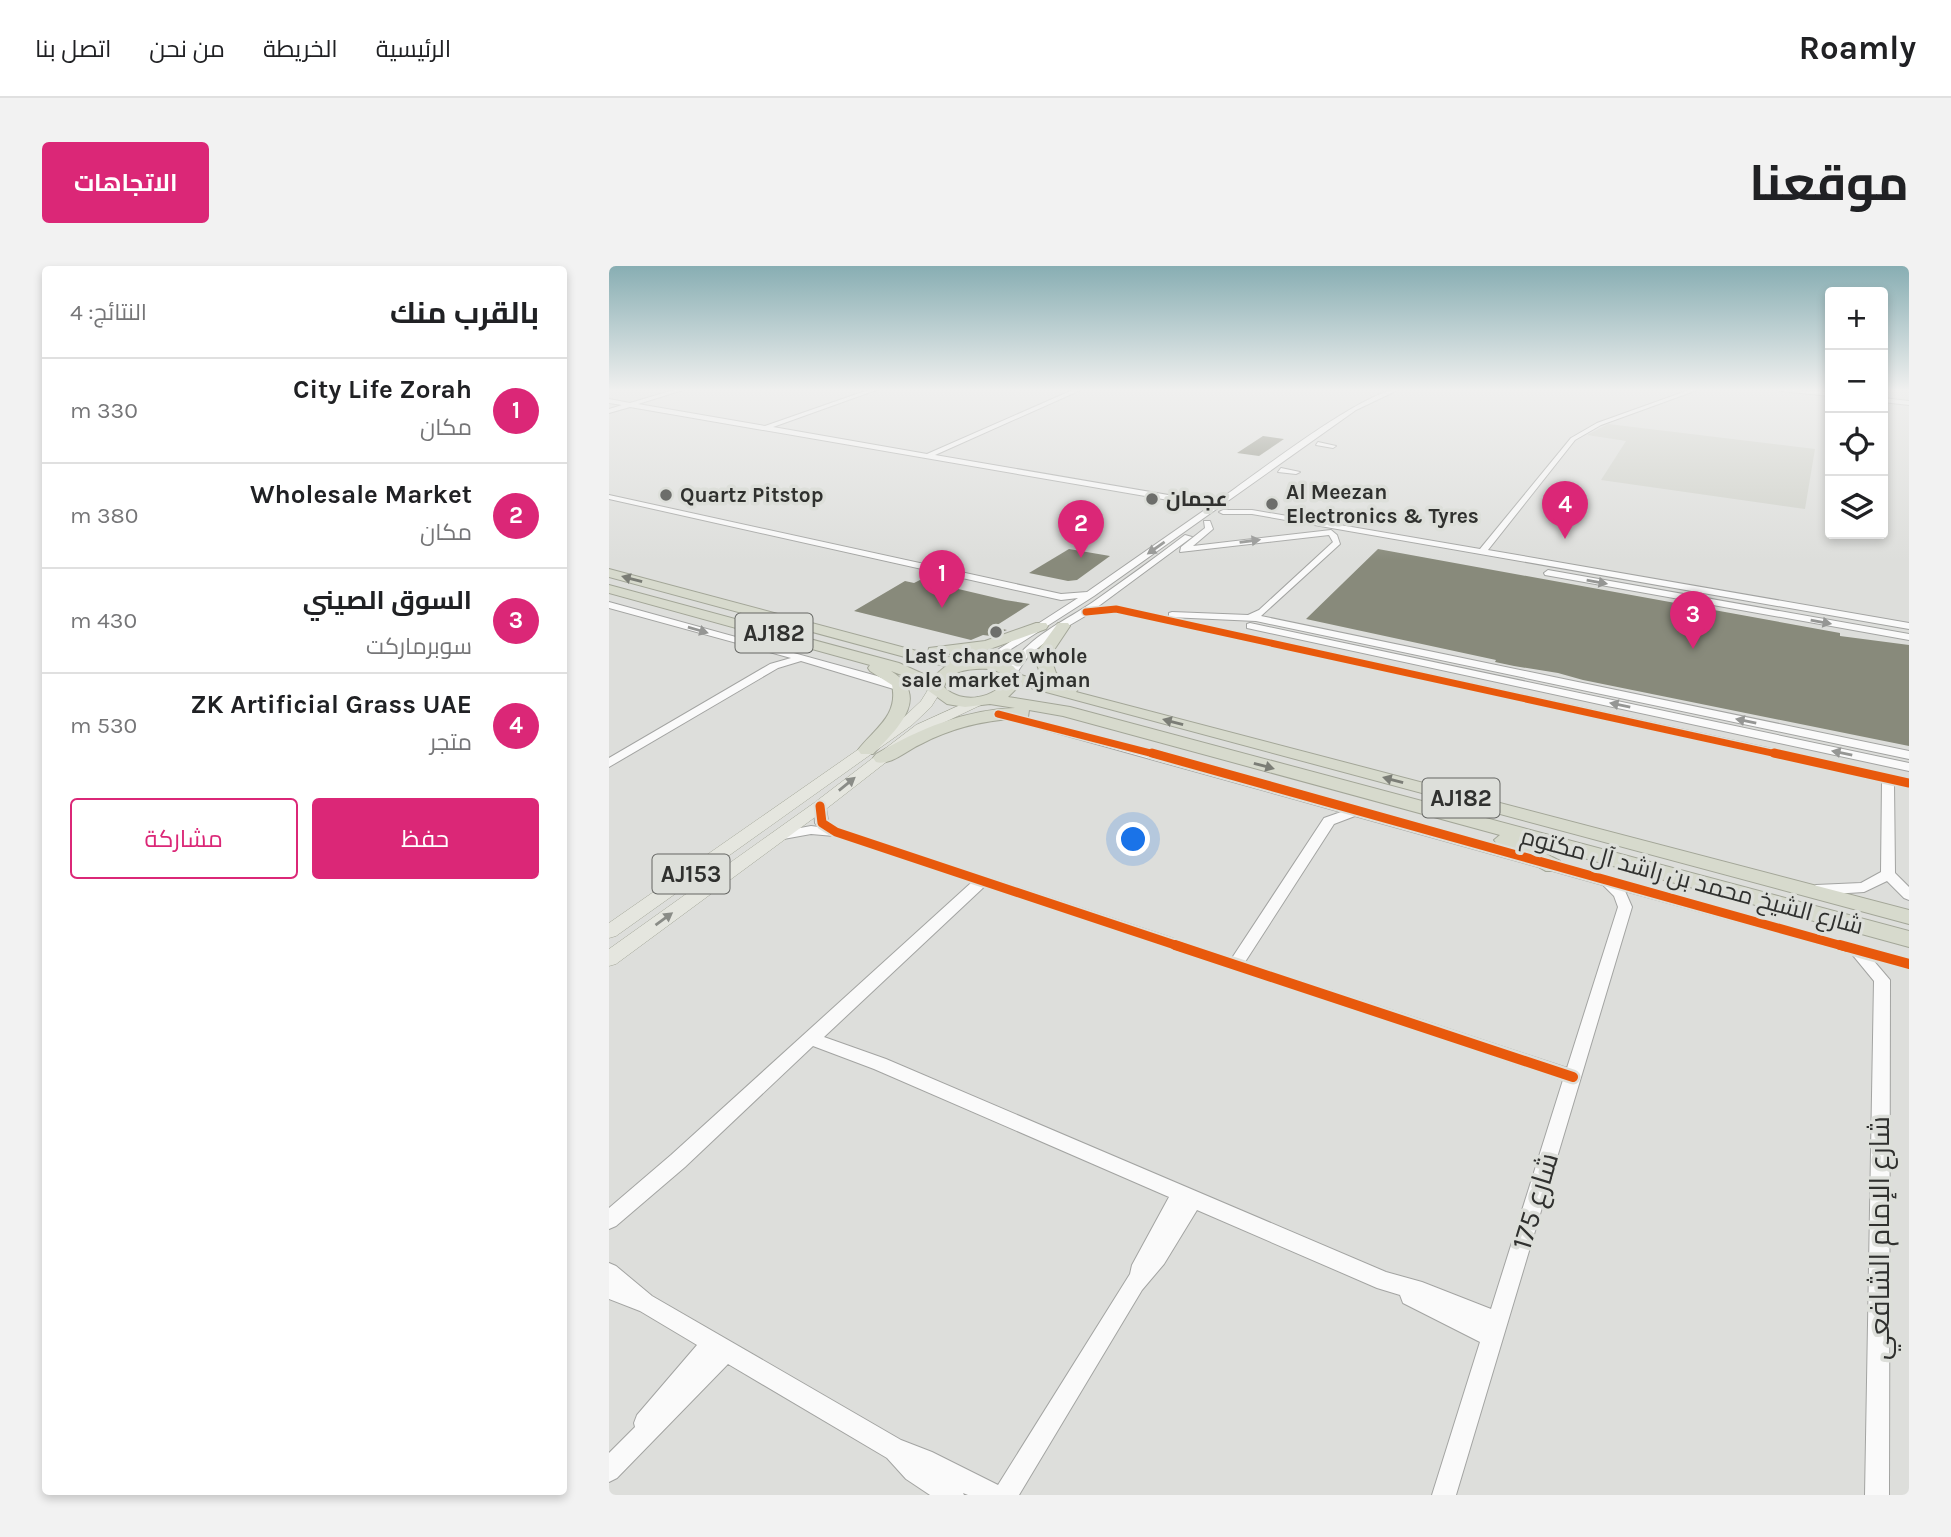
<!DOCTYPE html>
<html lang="ar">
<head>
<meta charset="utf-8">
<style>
  body { margin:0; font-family:Karla,Cairo,sans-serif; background:#f2f2f2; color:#202124; direction:rtl }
  .controls { position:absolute; right:21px; top:21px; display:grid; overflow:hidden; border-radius:7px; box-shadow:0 4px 10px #0003 }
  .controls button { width:63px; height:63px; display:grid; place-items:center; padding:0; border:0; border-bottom:2px solid #e0e0e0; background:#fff; color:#202124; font:35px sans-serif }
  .you { position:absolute; left:525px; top:574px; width:24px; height:24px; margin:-18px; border:5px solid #fff; border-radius:50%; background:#1a73e8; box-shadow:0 0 0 10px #1a73e833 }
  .badge { display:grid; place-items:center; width:46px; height:46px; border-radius:50%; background:#db2777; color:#fff; font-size:23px; font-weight:700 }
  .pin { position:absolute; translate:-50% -58px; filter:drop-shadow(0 2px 4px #0008) }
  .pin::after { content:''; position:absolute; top:37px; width:24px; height:21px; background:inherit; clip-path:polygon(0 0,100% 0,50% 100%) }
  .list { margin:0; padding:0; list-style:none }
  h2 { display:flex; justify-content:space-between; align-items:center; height:91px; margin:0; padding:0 28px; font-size:30px }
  h2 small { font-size:23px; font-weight:400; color:#757577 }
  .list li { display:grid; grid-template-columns:46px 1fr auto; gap:21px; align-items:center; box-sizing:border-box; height:105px; padding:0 28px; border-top:2px solid #e0e0e0 }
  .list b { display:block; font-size:26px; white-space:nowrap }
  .list p { margin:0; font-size:23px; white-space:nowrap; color:#757577 }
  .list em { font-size:23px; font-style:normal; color:#757577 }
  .actions { display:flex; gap:14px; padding:21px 28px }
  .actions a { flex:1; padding:16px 0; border:2px solid #db2777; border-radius:7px; text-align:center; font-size:24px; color:#db2777 }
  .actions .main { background:#db2777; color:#fff }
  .icon { flex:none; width:38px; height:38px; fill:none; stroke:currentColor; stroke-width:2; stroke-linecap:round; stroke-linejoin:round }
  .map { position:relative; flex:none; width:1300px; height:1229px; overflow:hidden; direction:ltr; border-radius:7px }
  header { display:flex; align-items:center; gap:42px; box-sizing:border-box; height:98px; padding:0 35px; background:#fff; border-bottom:2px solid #e0e0e0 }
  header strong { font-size:33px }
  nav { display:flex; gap:38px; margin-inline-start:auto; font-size:24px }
  .intro { display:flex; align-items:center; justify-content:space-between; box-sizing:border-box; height:168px; padding:0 42px }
  h1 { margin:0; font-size:49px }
  .button { padding:18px 32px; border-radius:7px; background:#db2777; color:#fff; font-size:24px; font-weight:700 }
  main { display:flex; gap:42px; padding:0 42px }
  aside { flex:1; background:#fff; border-radius:7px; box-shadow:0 4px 10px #0003 }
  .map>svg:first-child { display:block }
</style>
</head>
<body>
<header>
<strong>Roamly</strong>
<nav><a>الرئيسية</a><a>الخريطة</a><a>من نحن</a><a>اتصل بنا</a></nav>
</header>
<div class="intro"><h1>موقعنا</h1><a class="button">الاتجاهات</a></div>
<main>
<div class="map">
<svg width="1300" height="1229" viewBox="0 0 1300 1229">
  <rect width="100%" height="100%" fill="#dddedb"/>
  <path fill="#ced0c8" d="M999,158L1206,183L1196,243L992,214L1017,175L978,169Z"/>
  <g fill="#888a7b">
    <path d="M654,170L675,173L650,190L628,187Z"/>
    <path d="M460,283L501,290L468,314L459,315L420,307Z"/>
    <path d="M769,283L1231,367V370L1300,379V480L974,414L949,407L905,400L886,396L887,394L697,353Z"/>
    <path d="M311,314L396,334L421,338L385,361L398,364L382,370L374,369L362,374L245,345L296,315L305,317Z"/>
  </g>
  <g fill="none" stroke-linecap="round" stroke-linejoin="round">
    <defs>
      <g id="minor">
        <path d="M68,123H77L29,138L156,160L262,123H270L164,161L318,188L466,123H474L326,189L606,237C639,214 757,122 791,123L747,144L485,330L374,401L370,400V396L469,332L452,334L0,233V229L452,328L478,326L600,241L21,141L0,147V143L13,139L0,137V133L21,137Z"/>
        <path d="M1083,123H1091L992,159L966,174L879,284L1300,357V363L643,248H614L610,246L614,244H643L871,283L962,172L988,157Z"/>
        <path d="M1169,123L1221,126V130L1172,125Z"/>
        <path d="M1274,132L1300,135V139L1274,136Z"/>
        <path d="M709,176L727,180L724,182L707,179Z"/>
        <path d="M672,202L691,206L687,208L669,206Z"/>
        <path d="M595,255H601L604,263L584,280L722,264L728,269L731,278L652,350L1300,485V493L647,355L560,351V347L563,346L639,349L650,344L724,276L720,269L571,286L572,281L596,262Z"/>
        <path d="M576,269L583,271L487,342L507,340L1300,513V521L1285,517L1286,607L1300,621V634L1295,632L1278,615L1255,626L1207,629L1200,624L1207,619L1252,617L1272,606L1273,515L507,346L478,349L449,366L420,389L407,408H399L398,406C416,372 453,357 484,336C515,314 546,292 576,269Z"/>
        <path d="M939,304L1300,368V374L936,309L935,307Z"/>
        <path d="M0,336L268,410L297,422L292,425L288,424L192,395L169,402L0,501V492L161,398L182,392L0,342Z"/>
        <path d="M641,357L1300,497V505L638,362V358Z"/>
        <path d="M394,446L1300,693V703L1264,694L1281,714L1280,1229H1256L1265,715L1242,687L1016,625L1023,641L847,1229H823L871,1076L794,1037L791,1029L768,1022L588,944L555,998L533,1024L410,1229H359L354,1227L355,1229H321L297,1213L278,1192L119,1098L8,1212L0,1216V1187L26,1161L25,1157L28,1149L88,1079L31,1045L0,1033V997L7,1000L43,1030L292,1174L323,1186L389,1219L521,1008L523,999L560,931L265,803L204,780L76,901L7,960L0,963V942L62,889L363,616L225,570L202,568L169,574L164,573L162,570L164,567L202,560L210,561L206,557L205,540L206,537H216L219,555L232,563L623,692L715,552L732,546L390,451V447ZM746,550L994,619L1005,630L1009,641L958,802L636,696L725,558ZM376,620L954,814L882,1043L813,1016L777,1006L277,793L215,771Z"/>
      </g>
      <g id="major">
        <path d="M327,418L334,422L322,441L303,459L7,670L0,672V657L293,453L312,435L322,419Z"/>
        <path d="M369,431L376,435L374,438L317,465L217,543L7,698L0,700V683L205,537L307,459Z"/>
      </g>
      <path id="highway" d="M0,303L319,388L320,382L376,375L427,357H437L439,360L437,363L378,384L329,389L359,394L389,395L404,400L412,409L444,419L432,410L425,390L449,357H459L461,360L441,390L447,407L470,422L467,426L1300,644V658L411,419L399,431L461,441L1300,665V681L912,575L951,595L954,600L951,605H937L888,578L885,574L891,569L454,450L420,444L419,451L413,452C377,454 344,461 312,478C298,484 282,500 267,496L264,492L267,488C310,463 355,444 406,442L381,438L356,441L338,438L303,413L282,405C323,431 288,463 264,488H252L249,484C265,463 290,450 283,419L261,405L259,402L261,399L0,327V319L290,397L323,412L337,400L307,394L0,311ZM367,403C379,402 389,403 398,412C387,433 352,439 335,421C339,407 353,404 367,403Z"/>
    </defs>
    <use href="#minor" stroke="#a3a4a2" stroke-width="2"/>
    <use href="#major" stroke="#a3a698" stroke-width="1"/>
    <use href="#highway" stroke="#a3a698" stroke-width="2"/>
    <use href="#minor" fill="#fafafa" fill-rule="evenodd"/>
    <use href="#major" fill="#e5e6df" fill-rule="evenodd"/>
    <use href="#highway" fill="#d7dacd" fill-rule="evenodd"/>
    <defs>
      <g id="cycleway-far2">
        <path d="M477,346L507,343L1172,489"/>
        <path d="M389,448L549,489"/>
      </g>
      <g id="cycleway-far1">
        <path d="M543,487L1237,681"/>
        <path d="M1165,487L1300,517"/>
        <path d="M211,540L213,557L227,566L572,681"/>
      </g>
      <g id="cycleway">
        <path d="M566,679L964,811"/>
        <path d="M1231,679L1300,698"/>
      </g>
    </defs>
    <use href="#cycleway-far2" stroke="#dddfda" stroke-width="10"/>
    <use href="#cycleway-far1" stroke="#dddfda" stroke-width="13"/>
    <use href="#cycleway" stroke="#dddfda" stroke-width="15"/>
    <use href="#cycleway-far2" stroke="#e8590c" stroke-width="7"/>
    <use href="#cycleway-far1" stroke="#e8590c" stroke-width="9"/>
    <use href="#cycleway" stroke="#e8590c" stroke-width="10"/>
  </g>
  <defs><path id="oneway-solid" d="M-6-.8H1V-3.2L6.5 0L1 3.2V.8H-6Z" transform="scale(1.75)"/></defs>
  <g fill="#959694">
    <use href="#oneway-solid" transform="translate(641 275) rotate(-8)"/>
    <use href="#oneway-solid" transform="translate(547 282) rotate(145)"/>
    <use href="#oneway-solid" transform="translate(988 316) rotate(10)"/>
    <use href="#oneway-solid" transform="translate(1212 356) rotate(10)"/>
    <use href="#oneway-solid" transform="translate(89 364) rotate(16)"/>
    <use href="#oneway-solid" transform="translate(1011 439) rotate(-168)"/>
    <use href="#oneway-solid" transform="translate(1137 455) rotate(-168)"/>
    <use href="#oneway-solid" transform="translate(1233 487) rotate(-168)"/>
  </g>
  <g fill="#7b7d76">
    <use href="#oneway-solid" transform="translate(23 313) rotate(-165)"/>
    <use href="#oneway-solid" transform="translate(564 456) rotate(-165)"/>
    <use href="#oneway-solid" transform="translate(655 500) rotate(15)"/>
    <use href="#oneway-solid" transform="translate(784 514) rotate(-165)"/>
  </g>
  <g fill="#8a8c87">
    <use href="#oneway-solid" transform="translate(238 518) rotate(-39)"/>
    <use href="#oneway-solid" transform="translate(55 653) rotate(-36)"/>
  </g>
  <linearGradient id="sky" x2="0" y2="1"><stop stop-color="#88aeb3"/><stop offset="0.42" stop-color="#f0f0ef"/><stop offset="1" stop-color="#f0f0ef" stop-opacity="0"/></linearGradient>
  <rect width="1300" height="295" fill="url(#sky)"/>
  <g fill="#6d6e6b" stroke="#dddfda" stroke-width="2.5">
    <circle cx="57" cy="229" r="7"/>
    <circle cx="543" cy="233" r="7"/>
    <circle cx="663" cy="238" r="7"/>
    <circle cx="387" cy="366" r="7"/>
  </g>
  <g text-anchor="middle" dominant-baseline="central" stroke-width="7" stroke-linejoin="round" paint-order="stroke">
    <g font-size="21" font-weight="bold" fill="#30312f" stroke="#dddfda" text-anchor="start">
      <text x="677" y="226">Al Meezan<tspan x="677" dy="24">Electronics &amp; Tyres</tspan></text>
      <text x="71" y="229">Quartz Pitstop</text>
      <text x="557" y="233">عجمان</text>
      <text x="387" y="390" text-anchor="middle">Last chance whole<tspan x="387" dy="24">sale market Ajman</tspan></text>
    </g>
    <g fill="#dddfda" stroke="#646562" stroke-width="2">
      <rect x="126.5" y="347.5" width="77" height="39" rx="5"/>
      <rect x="813.5" y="512.5" width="77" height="39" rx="5"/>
      <rect x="43.5" y="588.5" width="77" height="39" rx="5"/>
    </g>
    <g font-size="23" font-weight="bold" fill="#30312f">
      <text x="165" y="367">AJ182</text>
      <text x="852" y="532">AJ182</text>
      <text x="82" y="608">AJ153</text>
    </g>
    <g font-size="24" fill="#30312f" stroke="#dddfda">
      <text transform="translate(1083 615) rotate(15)">شارع الشيخ محمد بن راشد آل مكتوم</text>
    </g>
    <g font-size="28" fill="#30312f" stroke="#dddfda">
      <text transform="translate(926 935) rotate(-73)">شارع 175</text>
      <text transform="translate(1270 972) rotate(-90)">شارع الإمام الشافعي</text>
    </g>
  </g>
</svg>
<div class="controls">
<button>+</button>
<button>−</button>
<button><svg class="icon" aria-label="locate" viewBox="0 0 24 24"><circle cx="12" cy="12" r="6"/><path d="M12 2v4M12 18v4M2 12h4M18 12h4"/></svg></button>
<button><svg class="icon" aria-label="layers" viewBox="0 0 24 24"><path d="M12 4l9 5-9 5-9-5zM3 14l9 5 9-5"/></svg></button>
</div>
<div class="you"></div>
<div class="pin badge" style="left:333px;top:342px">1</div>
<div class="pin badge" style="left:472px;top:292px">2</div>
<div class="pin badge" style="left:1084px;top:383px">3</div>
<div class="pin badge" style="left:956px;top:273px">4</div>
</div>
<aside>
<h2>بالقرب منك<small>النتائج: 4</small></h2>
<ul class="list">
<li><span class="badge">1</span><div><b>City Life Zorah</b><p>مكان</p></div><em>330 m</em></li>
<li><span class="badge">2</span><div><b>Wholesale Market</b><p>مكان</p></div><em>380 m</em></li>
<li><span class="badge">3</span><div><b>السوق الصيني</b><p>سوبرماركت</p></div><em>430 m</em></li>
<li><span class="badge">4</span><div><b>ZK Artificial Grass UAE</b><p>متجر</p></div><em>530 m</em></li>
</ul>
<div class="actions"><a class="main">حفظ</a><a>مشاركة</a></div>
</aside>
</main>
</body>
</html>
